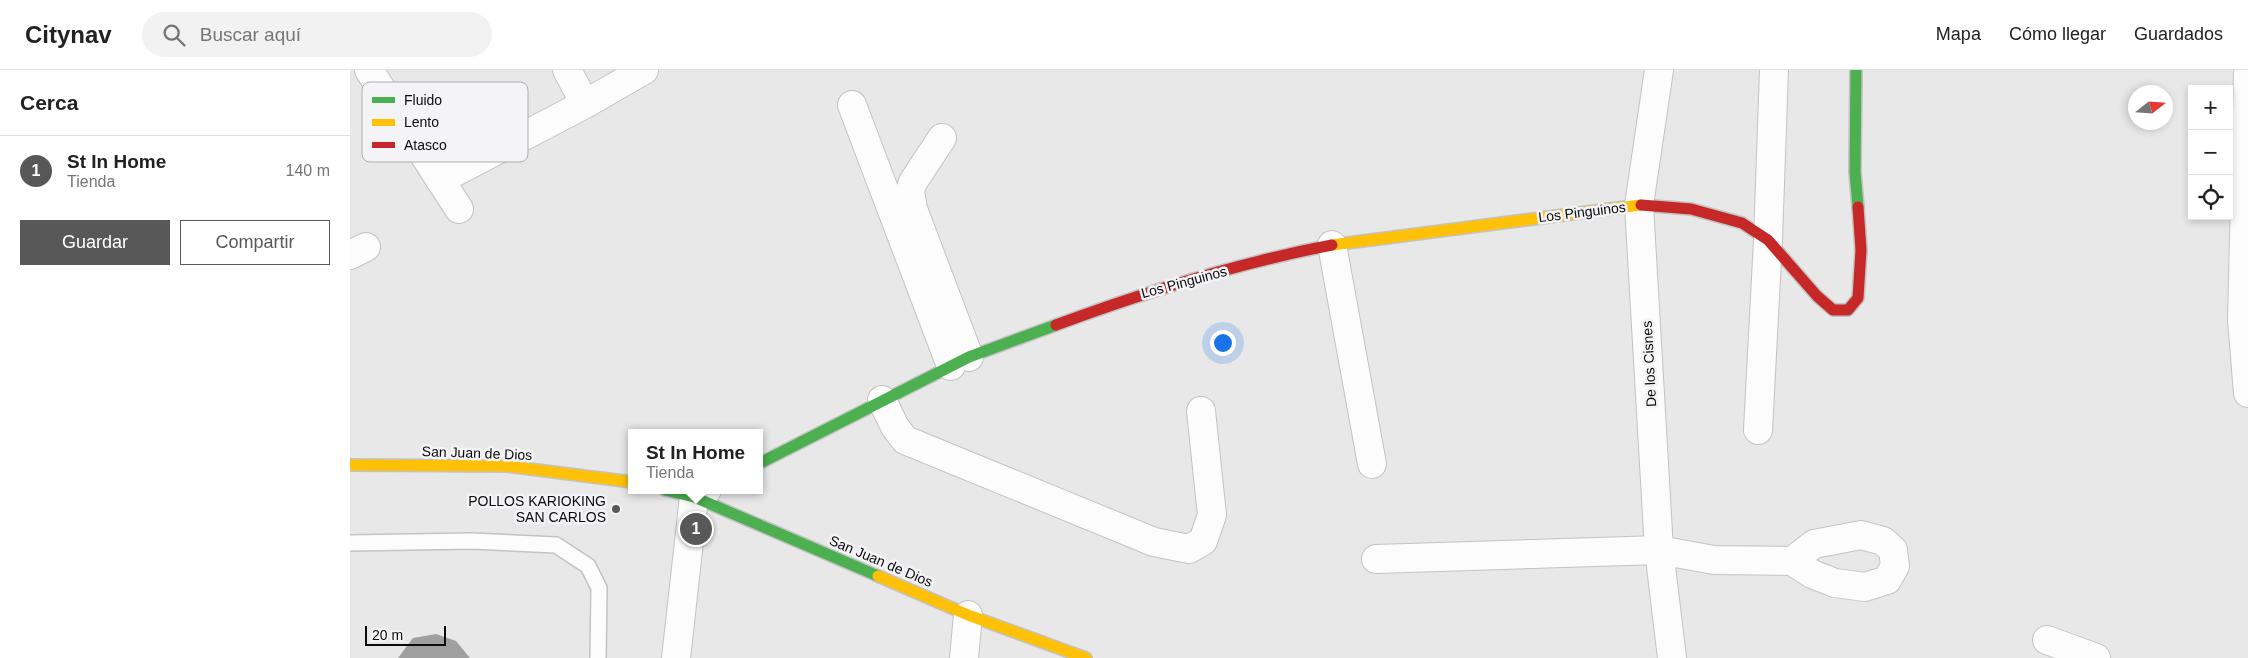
<!DOCTYPE html>
<html lang="es">
<head>
<meta charset="utf-8">
<style>
  body { margin:0; font-family:Arial,sans-serif; background:#f2f2f2; color:#222 }
  .controls { position:absolute; right:15px; top:15px; display:grid; overflow:hidden; border-radius:0px; box-shadow:0 2px 8px #0003 }
  .controls button { width:45px; height:45px; display:grid; place-items:center; padding:0; border:0; border-bottom:1px solid #e0e0e0; background:#fff; color:#222; font:25px sans-serif }
  .compass { position:absolute; left:1778px; top:15px; width:45px; height:45px; border-radius:50%; background:#fff; box-shadow:0 2px 8px #0003; rotate:73deg }
  .scale { position:absolute; left:15px; bottom:12px; width:81px; box-sizing:border-box; padding-left:5px; border:2px solid #0b0b0c; border-top:0; font-size:14px; line-height:18px; white-space:nowrap; color:#0b0b0c; -webkit-text-stroke:4px #f4f4f7; paint-order:stroke }
  .you { position:absolute; left:872px; top:272px; width:18px; height:18px; margin:-12px; border:4px solid #fff; border-radius:50%; background:#1a73e8; box-shadow:0 0 0 8px #1a73e833 }
  .badge { display:grid; place-items:center; width:32px; height:32px; border-radius:50%; background:#585859; color:#fff; font-size:16px; font-weight:700 }
  .pin { position:absolute; translate:-50% -50%; border:2px solid #fff; box-shadow:0 1px 5px #0006 }
  .popup { position:absolute; left:278px; top:359px; width:135px; height:65px; box-sizing:border-box; display:grid; place-content:center; border-radius:0px; background:#fff; filter:drop-shadow(0 1px 4px #0005); font-size:16px; white-space:nowrap; color:#767676 }
  .popup b { font-size:19px; color:#222 }
  .popup::after { content:''; position:absolute; left:50%; top:100%; margin-left:-10px; border:10px solid transparent; border-top-color:#fff }
  .list { margin:0; padding:0; list-style:none }
  h2 { display:flex; justify-content:space-between; align-items:center; height:65px; margin:0; padding:0 20px; font-size:21px }
  h2 small { font-size:16px; font-weight:400; color:#767676 }
  .list li { display:grid; grid-template-columns:32px 1fr auto; gap:15px; align-items:center; box-sizing:border-box; height:70px; padding:0 20px; border-top:1px solid #e0e0e0 }
  .list b { display:block; font-size:19px; white-space:nowrap }
  .list p { margin:0; font-size:16px; white-space:nowrap; color:#767676 }
  .list em { font-size:16px; font-style:normal; color:#767676 }
  .actions { display:flex; gap:10px; padding:15px 20px }
  .actions a { flex:1; padding:11px 0; border:1px solid #585859; border-radius:0px; text-align:center; font-size:18px; color:#585859 }
  .actions .main { background:#585859; color:#fff }
  .icon { flex:none; width:28px; height:28px; fill:none; stroke:currentColor; stroke-width:2; stroke-linecap:round; stroke-linejoin:round }
  .map { position:relative; flex:none; width:1898px; height:588px; overflow:hidden }
  header { display:flex; align-items:center; gap:30px; box-sizing:border-box; height:70px; padding:0 25px; background:#fff; border-bottom:1px solid #e0e0e0 }
  header strong { font-size:24px }
  nav { display:flex; gap:28px; margin-inline-start:auto; font-size:18px }
  .search { width:350px; height:45px; background:#f2f2f2; display:flex; align-items:center; gap:12px; box-sizing:border-box; padding:0 18px; border-radius:28px; color:#767676; font-size:19px }
  main { display:flex }
  aside { flex:1; background:#fff }
  .map>svg:first-child { display:block }
</style>
</head>
<body>
<header>
<strong>Citynav</strong>
<div class="search"><svg class="icon" aria-label="search" viewBox="0 0 24 24"><circle cx="10" cy="10" r="6"/><path d="M15 15l6 6"/></svg>Buscar aquí</div>
<nav><a>Mapa</a><a>Cómo llegar</a><a>Guardados</a></nav>
</header>
<main>
<aside>
<h2>Cerca<small></small></h2>
<ul class="list">
<li><span class="badge">1</span><div><b>St In Home</b><p>Tienda</p></div><em>140 m</em></li>
</ul>
<div class="actions"><a class="main">Guardar</a><a>Compartir</a></div>
</aside>
<div class="map">
<svg width="1898" height="588" viewBox="0 0 1898 588">
  <rect width="100%" height="100%" fill="#e8e8e8"/>
  <path fill="#9f9f9f" d="M86,564L106,571L120,588H48L63,568Z"/>
  <g fill="none" stroke-linecap="round" stroke-linejoin="round">
    <defs>
      <path id="lane" d="M0,473L122,471L206,475L238,496L249,518L248,588"/>
      <g id="street">
        <path d="M19,0L109,139"/>
        <path d="M217,0L235,34"/>
        <path d="M1309,0L1289,135L1309,480L1322,588"/>
        <path d="M1898,3L1892,250L1898,323"/>
        <path d="M502,35L601,296"/>
        <path d="M592,68L563,112L560,121L563,139L619,287"/>
        <path d="M90,110L235,34L294,0"/>
        <path d="M982,175L1022,394"/>
        <path d="M0,185L16,177"/>
        <path d="M532,330L545,357L555,370L804,472L839,479L853,471L862,445L851,341"/>
        <path d="M1408,360L1418,170L1424,0"/>
        <path d="M1026,489L1309,480L1364,490L1442,491L1462,504L1485,513L1515,517L1537,510L1545,496L1543,480L1533,471L1511,465L1464,474L1442,491"/>
        <path d="M1697,570L1746,588"/>
        <path d="M326,588L344,427L357,420"/>
        <path d="M614,588L618,545"/>
      </g>
      <g id="fast">
        <path d="M1506,0L1505,102L1508,137"/>
        <path d="M410,393L619,287L706,255"/>
        <path d="M315,420L344,427L528,506"/>
      </g>
      <g id="slow">
        <path d="M982,175L1291,135"/>
        <path d="M0,395L156,396L282,412"/>
        <path d="M528,506L618,545L736,588"/>
      </g>
      <g id="jam">
        <path d="M1291,135L1341,139L1392,153L1418,170L1467,226L1483,240H1498L1508,228L1511,180L1508,137"/>
        <path d="M706,255C795,222 888,193 982,175"/>
      </g>
    </defs>
    <use href="#lane" stroke="#c3c3c3" stroke-width="18"/>
    <use href="#street" stroke="#c3c3c3" stroke-width="30"/>
    <use href="#fast" stroke="#c3c3c3" stroke-width="14"/>
    <use href="#slow" stroke="#c3c3c3" stroke-width="14"/>
    <use href="#jam" stroke="#c3c3c3" stroke-width="14"/>
    <use href="#lane" stroke="#fcfcfc" stroke-width="15"/>
    <use href="#street" stroke="#fcfcfc" stroke-width="28"/>
    <use href="#fast" stroke="#4caf50" stroke-width="11"/>
    <use href="#slow" stroke="#ffc107" stroke-width="11"/>
    <use href="#jam" stroke="#c62828" stroke-width="11"/>
  </g>
  <circle fill="#585859" stroke="#f4f4f7" stroke-width="2" cx="266" cy="439" r="5"/>
  <g text-anchor="middle" dominant-baseline="central" stroke-width="5" stroke-linejoin="round" paint-order="stroke">
    <g font-size="14" fill="#0b0b0c" stroke="#f4f4f7">
      <text transform="translate(1232 142) rotate(-7)">Los Pinguinos</text>
      <text transform="translate(834 212) rotate(-15)">Los Pinguinos</text>
      <text transform="translate(1299 294) rotate(-93)">De los Cisnes</text>
      <text transform="translate(127 383) rotate(2)">San Juan de Dios</text>
      <text transform="translate(531 491) rotate(23)">San Juan de Dios</text>
    </g>
    <g font-size="14" fill="#0b0b0c" stroke="#f4f4f7" text-anchor="end">
      <text x="256" y="431">POLLOS KARIOKING<tspan x="256" dy="16">SAN CARLOS</tspan></text>
    </g>
  </g>
  <rect x="12" y="12" width="166" height="80" rx="8" fill="#f4f4f7" stroke="#aeaeb0" stroke-width="1"/>
  <rect x="22" y="27" width="23" height="6" fill="#4caf50"/>
  <rect x="22" y="49" width="23" height="7" fill="#ffc107"/>
  <rect x="22" y="72" width="23" height="6" fill="#c62828"/>
  <g font-size="14" fill="#0b0b0c">
    <text x="54" y="35">Fluido</text>
    <text x="54" y="57">Lento</text>
    <text x="54" y="80">Atasco</text>
  </g>
</svg>
<div class="controls">
<button>+</button>
<button>−</button>
<button><svg class="icon" aria-label="locate" viewBox="0 0 24 24"><circle cx="12" cy="12" r="6"/><path d="M12 2v4M12 18v4M2 12h4M18 12h4"/></svg></button>
</div>
<svg class="compass" viewBox="-18 -18 36 36"><path d="M0-13l5 13h-10z" fill="#e53935"/><path d="M0 13l5-13h-10z" fill="#767676"/></svg>
<div class="scale">20 m</div>
<div class="you"></div>
<div class="pin badge" style="left:346px;top:459px">1</div>
<div class="popup"><b>St In Home</b>Tienda</div>
</div>
</main>
</body>
</html>
